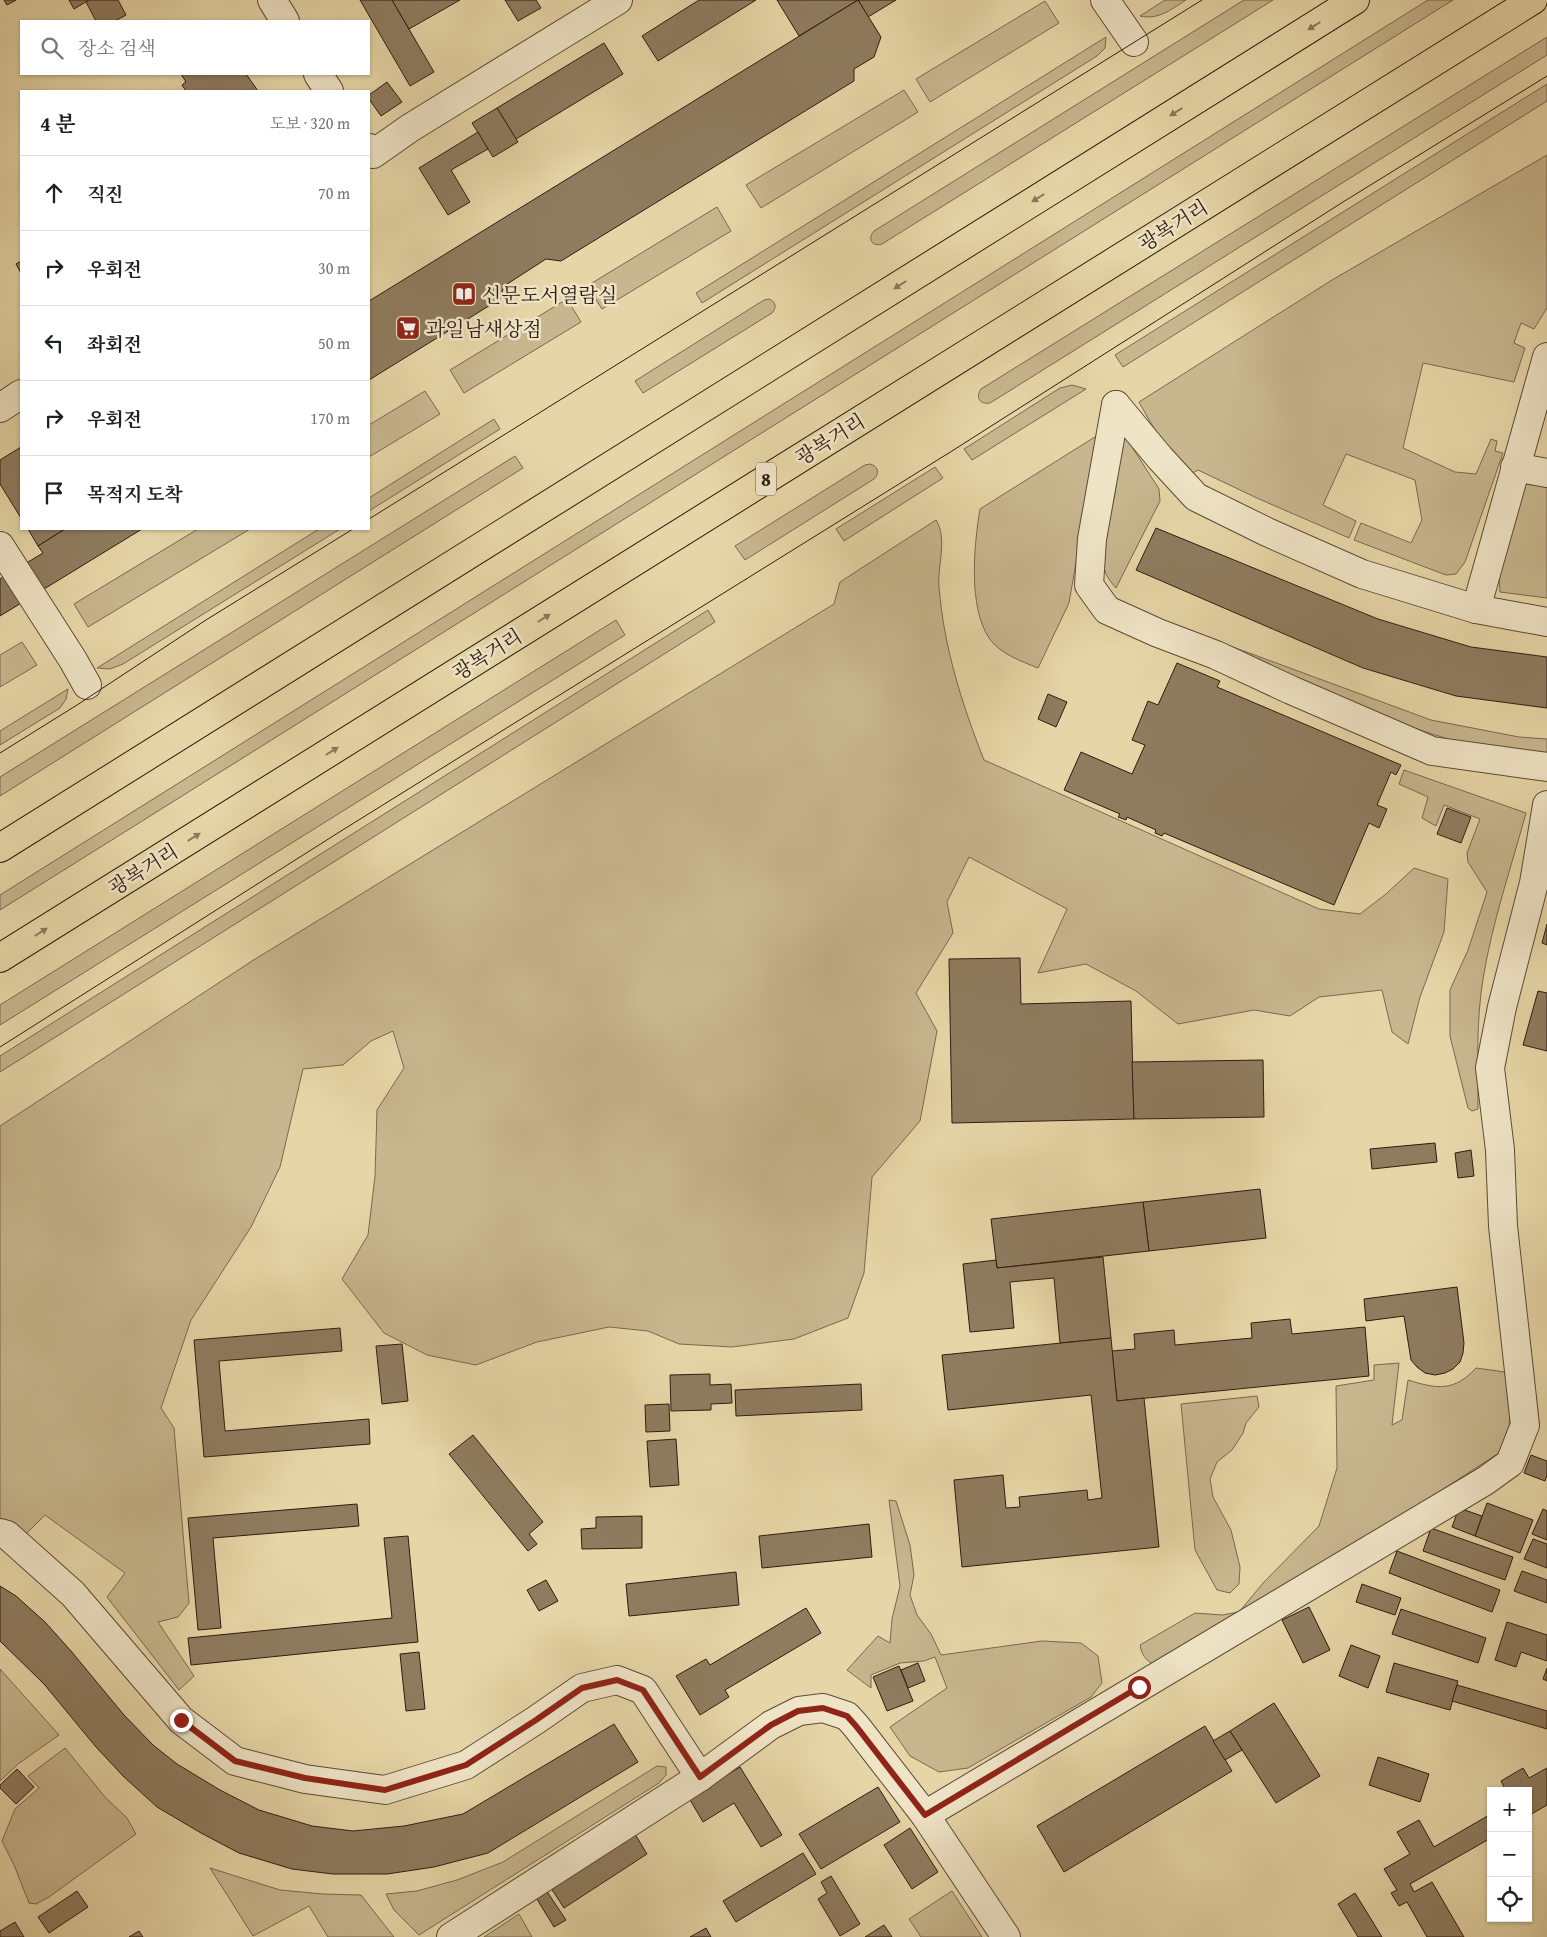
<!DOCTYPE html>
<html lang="ko">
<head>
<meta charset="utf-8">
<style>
  body { margin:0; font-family:"Gentium Book Plus","Noto Serif KR",serif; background:#f2f2f2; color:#202124 }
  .controls { position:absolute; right:15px; bottom:15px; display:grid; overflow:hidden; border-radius:0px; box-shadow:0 1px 4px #0004 }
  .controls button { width:45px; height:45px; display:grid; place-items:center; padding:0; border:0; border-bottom:1px solid #e0e0e0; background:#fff; color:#202124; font:25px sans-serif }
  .stop { position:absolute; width:15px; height:15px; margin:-11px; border:4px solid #8f2418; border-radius:50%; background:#fff }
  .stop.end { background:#8f2418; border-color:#fff; box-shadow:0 1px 5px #0008 }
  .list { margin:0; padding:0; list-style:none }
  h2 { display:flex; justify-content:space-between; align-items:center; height:65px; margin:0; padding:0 20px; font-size:21px }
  h2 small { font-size:16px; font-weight:400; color:#757577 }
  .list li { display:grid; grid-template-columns:32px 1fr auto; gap:15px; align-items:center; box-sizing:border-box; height:75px; padding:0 20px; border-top:1px solid #e0e0e0 }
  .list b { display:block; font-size:19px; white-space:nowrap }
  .list em { font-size:16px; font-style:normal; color:#757577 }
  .icon { flex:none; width:28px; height:28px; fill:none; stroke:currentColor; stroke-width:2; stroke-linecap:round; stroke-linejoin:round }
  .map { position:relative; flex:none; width:1547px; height:1937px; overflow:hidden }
  .search { position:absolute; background:#fff; box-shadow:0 1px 4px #0004; left:20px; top:20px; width:350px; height:55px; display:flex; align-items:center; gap:12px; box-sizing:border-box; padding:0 18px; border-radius:0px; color:#757577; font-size:19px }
  .panel { position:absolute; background:#fff; box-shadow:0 1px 4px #0004; left:20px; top:90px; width:350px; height:440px; border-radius:0px }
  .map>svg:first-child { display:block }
</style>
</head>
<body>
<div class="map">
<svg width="1547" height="1937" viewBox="0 0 1547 1937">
  <rect width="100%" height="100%" fill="#e6d6a7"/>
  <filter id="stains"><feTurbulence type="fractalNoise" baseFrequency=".004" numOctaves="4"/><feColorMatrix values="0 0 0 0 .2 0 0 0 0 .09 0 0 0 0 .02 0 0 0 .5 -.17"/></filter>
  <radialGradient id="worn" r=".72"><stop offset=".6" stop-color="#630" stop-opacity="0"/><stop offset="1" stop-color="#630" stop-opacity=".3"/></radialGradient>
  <g fill="#c7b68e" stroke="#7a6850">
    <path d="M1165,0H1186C1170,10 1159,20 1140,16Z"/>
    <path d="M1244,0H1273L882,244C872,247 867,239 874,231Z"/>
    <path d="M1428,0H1453L0,910V895Z"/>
    <path d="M1045,1L1059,23L930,102L916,79Z"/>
    <path d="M1106,37L1105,48L1097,56L702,303L696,293Z"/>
    <path d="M1547,37V55L990,403C980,405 975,397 981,389Z"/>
    <path d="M1547,84V101L1123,367L1115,355Z"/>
    <path d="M904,90L918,112L761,208L746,185Z"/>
    <path d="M1547,155V308L1534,329L1521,323L1514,343L1525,348L1514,382L1423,363L1403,448L1455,472L1476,474L1491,439L1497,441L1495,451L1503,453L1465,562L1456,574L1446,575L1354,540L1361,523L1411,543L1422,520L1415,480L1346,454L1323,505L1356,521L1349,538L1259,499L1198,470L1191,474C1168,454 1154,429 1139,402L1332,280Z"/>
    <path d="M717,207L731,231L602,309L587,286Z"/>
    <path d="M567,299L581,322L464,393L450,370Z"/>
    <path d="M769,299C776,302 777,307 772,313L643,393L635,381L764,300Z"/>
    <path d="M1072,385L1086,389L972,460L964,449L1060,388Z"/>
    <path d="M425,391L440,414L369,457V425Z"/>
    <path d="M494,419L500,429L369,511V498Z"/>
    <path d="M1118,425L1159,489L1160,501L1116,588C1089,560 1108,530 1114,498C1119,474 1117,449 1118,425Z"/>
    <path d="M1098,435L1069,603L1038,668C1021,661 1000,654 989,638C968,606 974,545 980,509Z"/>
    <path d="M515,456L523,468L0,796V777Z"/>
    <path d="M870,464C878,466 880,473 874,479L745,560L735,546L865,465Z"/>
    <path d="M935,467L943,478L844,541L836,529Z"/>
    <path d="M1521,484L1547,486V598L1500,592L1498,563Z"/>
    <path d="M936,520C948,539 937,566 939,587C944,648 962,704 984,760L1319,909L1360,914L1386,894L1414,868L1448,879L1444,932L1420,997L1408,1044L1392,1032L1382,990L1319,997L1290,1016L1254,1010L1178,1024L1136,991L1086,964L1038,973L1067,909L969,857L947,902L953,933L916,993L937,1031L920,1121L872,1177L864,1273L848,1318L794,1339L732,1347L679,1344L648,1331L609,1327L537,1342L476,1365L427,1355L384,1333L342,1279L368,1235L375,1176L377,1110L404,1068L393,1031L371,1041L343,1065L303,1069L280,1167L251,1227L191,1320L161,1408L174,1428L189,1603L178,1617L158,1622L194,1676L179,1690L107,1597L125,1573L45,1515L25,1535L0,1526V1126L252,961L834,604L840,582Z"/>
    <path d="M198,529H250L88,627L74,604Z"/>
    <path d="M319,529H340L123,664L110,669L97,668Z"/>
    <path d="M708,610L715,622L0,1072V1056Z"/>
    <path d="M616,620L625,635L0,1025V1005Z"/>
    <path d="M1203,636L1431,720L1519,737L1547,739V753L1529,752L1451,740L1417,729L1319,689Z"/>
    <path d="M22,642L37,665L0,687V655Z"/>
    <path d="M68,689L66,699L60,708L0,745V731Z"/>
    <path d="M1404,770L1526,813C1511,868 1492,923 1483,979C1476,1022 1478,1065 1478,1109L1472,1111L1468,1108L1450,1036V990L1468,950L1487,892L1468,862L1467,853L1480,819L1444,805L1436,826L1422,818L1428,797L1399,784Z"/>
    <path d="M1399,1363L1392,1425L1402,1420L1408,1380C1437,1389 1454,1392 1476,1368L1505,1372L1510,1415L1508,1437L1499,1453L1312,1574L1160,1667C1149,1663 1142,1658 1140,1645L1195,1613L1222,1615L1239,1612L1264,1582L1319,1526L1337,1468L1336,1386L1374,1380V1365Z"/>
    <path d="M1257,1396L1259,1407L1246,1423L1243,1433L1232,1450L1217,1462L1210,1479L1213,1497L1231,1530L1240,1567L1239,1584L1230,1593L1217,1590L1195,1550L1181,1404Z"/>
    <path d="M889,1500L896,1501L910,1545L914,1575L910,1595L917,1615L931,1634L941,1655L1042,1641L1081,1643L1098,1656L1102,1683L1091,1697L968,1768L939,1772L910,1756L890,1727L947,1688L935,1657L924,1661L900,1663L871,1675V1688L847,1670L878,1636L890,1643L892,1619L900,1586Z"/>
    <path d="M0,1669L59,1735L18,1764L0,1781Z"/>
    <path d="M65,1748L105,1797L127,1818L136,1834L49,1897L36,1904L29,1903L14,1865L2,1841L15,1809L39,1788L28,1776Z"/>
    <path d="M657,1766L666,1767V1775L659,1783L419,1935L394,1910L386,1894L417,1891L457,1880L503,1862Z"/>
    <path d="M210,1868L280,1890L323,1894L361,1895L394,1937H328L309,1906L253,1936Z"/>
    <path d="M952,1891L982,1937H921L909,1919Z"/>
    <path d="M519,1914L532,1937H484Z"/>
  </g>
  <g fill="#8e7c5f" stroke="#2e1b11">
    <path d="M4,0H16L7,5Z"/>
    <path d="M69,0H89L74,9Z"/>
    <path d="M89,0H118L126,15L115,21H96L86,2Z"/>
    <path d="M360,0H392L434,72L410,86Z"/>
    <path d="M392,0H460L409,29Z"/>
    <path d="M505,0H536L541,8L518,21Z"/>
    <path d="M699,0H756L658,61L642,36Z"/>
    <path d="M777,0H858L799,36Z"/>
    <path d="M858,0H896L868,17Z"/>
    <path d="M858,0L881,37L874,57L854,69V81L561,261L546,259L504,286L500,299L369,380V301Z"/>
    <path d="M604,43L623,74L516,139L497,108Z"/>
    <path d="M181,74H246L258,91H186L182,85L186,82Z"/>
    <path d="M387,82L402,102L381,116L369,99V95Z"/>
    <path d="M497,108L518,142L493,157L472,123Z"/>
    <path d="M478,132L488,149L451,170L470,202L448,215L419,168Z"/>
    <path d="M21,261V273L16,264Z"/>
    <path d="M21,447V518L0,484V460Z"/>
    <path d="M1156,528L1378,619L1471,647L1547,657V708L1456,696L1363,668L1136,570Z"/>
    <path d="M28,529H65L38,546Z"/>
    <path d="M65,529H142L0,616V579L43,553L38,546Z"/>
    <path d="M1177,663L1220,681L1217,687L1401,765L1396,775L1391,772L1377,805L1387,809L1379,828L1369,823L1334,905L1164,833L1162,836L1155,833L1156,830L1127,817L1126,820L1118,817L1120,814L1064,790L1081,752L1132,774L1145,745L1132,740L1148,701L1158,705Z"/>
    <path d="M1048,694L1067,702L1056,727L1038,719Z"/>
    <path d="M1447,808L1471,817L1461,843L1437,834Z"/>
    <path d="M1547,924V945L1542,943Z"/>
    <path d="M1020,958L1021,1004L1131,1001L1134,1119L952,1123L949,959Z"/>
    <path d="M1538,991L1547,993V1051L1523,1045Z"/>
    <path d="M1263,1060L1264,1117L1134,1119L1132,1062Z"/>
    <path d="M1435,1143L1437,1162L1372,1169L1370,1149Z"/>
    <path d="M1471,1150L1474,1176L1458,1178L1455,1153Z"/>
    <path d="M1260,1189L1266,1238L1149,1251L1143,1202Z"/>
    <path d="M1143,1202L1149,1251L997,1268L991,1219Z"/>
    <path d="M1103,1257L1111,1338L1060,1343L1054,1278L1010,1282L1014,1328L970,1332L963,1264L996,1260L997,1268Z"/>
    <path d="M1457,1287L1464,1343L1463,1353L1460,1362L1453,1369L1445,1373L1435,1375L1425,1373L1417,1367L1411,1360L1404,1316L1366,1321L1364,1299Z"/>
    <path d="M1290,1319L1292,1334L1365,1327L1369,1376L1117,1401L1112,1351L1135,1349L1134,1334L1174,1330L1175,1345L1252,1338L1251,1323Z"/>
    <path d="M340,1328L342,1351L219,1361L225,1431L369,1419L370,1444L204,1457L194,1340Z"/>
    <path d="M1111,1338L1117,1401L1144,1398L1159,1547L962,1567L954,1480L1003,1475L1006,1508L1020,1507L1019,1497L1087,1490L1088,1500L1102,1498L1091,1395L948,1410L942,1355Z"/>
    <path d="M402,1344L408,1401L382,1404L376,1346Z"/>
    <path d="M710,1374V1385L731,1384L732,1403L711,1404V1410L671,1411L670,1375Z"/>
    <path d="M861,1384L862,1410L736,1416L735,1390Z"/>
    <path d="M669,1404L670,1431L646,1432L645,1405Z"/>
    <path d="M473,1435L543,1522L529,1534L537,1544L528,1551L449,1454Z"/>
    <path d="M676,1439L679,1485L650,1487L647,1441Z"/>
    <path d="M1531,1455L1547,1461V1475L1545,1481L1524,1473Z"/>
    <path d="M1487,1503L1533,1520L1520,1553L1475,1536Z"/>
    <path d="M357,1504L359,1526L213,1538L221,1628L198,1630L188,1518Z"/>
    <path d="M1459,1508L1482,1516L1475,1536L1452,1527Z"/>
    <path d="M1543,1509L1547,1511V1540L1532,1534Z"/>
    <path d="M642,1516V1548L582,1549L581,1529L596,1528V1517Z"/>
    <path d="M869,1524L872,1557L762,1568L759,1536Z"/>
    <path d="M1431,1528L1513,1557L1505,1580L1423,1551Z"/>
    <path d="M408,1536L418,1642L191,1665L188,1638L392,1618L384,1538Z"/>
    <path d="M1533,1539L1547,1544V1568L1524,1559Z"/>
    <path d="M1397,1551L1500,1590L1492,1612L1389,1573Z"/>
    <path d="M1522,1571L1547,1580V1603L1514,1591Z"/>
    <path d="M736,1572L739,1605L629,1616L626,1584Z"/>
    <path d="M546,1580L558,1601L539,1611L527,1590Z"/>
    <path d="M1362,1584L1401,1598L1395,1615L1356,1602Z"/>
    <path d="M0,1586L16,1596L45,1622L71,1651L124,1715L153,1745L177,1764L220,1790L259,1810L312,1826L353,1831L404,1826L463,1814L614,1724L638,1762L488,1853L434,1867L387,1874H333L292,1869L239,1853L201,1833L157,1807L123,1776L96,1747L44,1684L0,1641Z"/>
    <path d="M1309,1607L1330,1650L1303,1663L1282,1620Z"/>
    <path d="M806,1608L821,1633L725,1690L729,1697L700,1715L676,1676L706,1659L710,1665Z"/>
    <path d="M1401,1609L1486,1638L1478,1663L1392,1634Z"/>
    <path d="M1507,1622L1547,1635V1661L1521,1652L1516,1667L1495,1660Z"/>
    <path d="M1351,1645L1380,1656L1368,1688L1339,1676Z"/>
    <path d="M419,1652L425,1709L406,1711L400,1654Z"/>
    <path d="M918,1663L925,1681L908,1688L901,1670Z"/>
    <path d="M1394,1663L1458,1681L1450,1710L1386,1692Z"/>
    <path d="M899,1666L913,1701L887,1711L873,1677Z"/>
    <path d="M1547,1668V1681L1543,1679Z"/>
    <path d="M1457,1685L1547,1711V1729L1452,1701Z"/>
    <path d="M1274,1703L1320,1776L1276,1803L1230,1731Z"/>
    <path d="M1205,1726L1232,1771L1064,1872L1037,1826Z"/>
    <path d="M1230,1731L1242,1750L1225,1760L1213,1741Z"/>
    <path d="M1378,1757L1429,1774L1420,1802L1369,1785Z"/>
    <path d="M740,1767L782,1835L761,1847L734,1803L703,1822L689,1798Z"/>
    <path d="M1523,1768L1529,1778L1547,1768V1805L1528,1816V1791H1497L1504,1787L1501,1781Z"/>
    <path d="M17,1769L34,1787L16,1804L0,1788V1785Z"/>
    <path d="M878,1787L900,1822L821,1869L799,1834Z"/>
    <path d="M1491,1814V1838L1410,1884L1414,1892L1432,1882L1464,1937H1427L1407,1902L1399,1906L1391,1893L1397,1890L1384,1869L1410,1854L1397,1832L1419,1820L1434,1847Z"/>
    <path d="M910,1828L938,1872L912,1889L884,1845Z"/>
    <path d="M635,1834L647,1854L564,1908L551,1888Z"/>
    <path d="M803,1853L816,1874L736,1922L723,1901Z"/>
    <path d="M831,1876L860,1924L840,1936L818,1899L827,1893L821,1882Z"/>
    <path d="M546,1890L566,1920L554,1927L535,1896Z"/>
    <path d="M77,1891L88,1907L49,1933L38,1917Z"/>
    <path d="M1355,1893L1382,1937H1358L1338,1904Z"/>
    <path d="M15,1922L24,1937H0V1931Z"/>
    <path d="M884,1925L892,1937H865Z"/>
    <path d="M706,1928L711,1937H690Z"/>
    <path d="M139,1931L143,1937H129Z"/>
  </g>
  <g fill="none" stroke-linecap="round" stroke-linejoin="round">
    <defs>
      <g id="minor">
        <path d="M272,0L285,21"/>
        <path d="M1105,0L1134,42"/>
        <path d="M318,74L329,91"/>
        <path d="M369,148L373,154L410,128L618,0"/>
        <path d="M1116,405L1092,539L1089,585L1107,610L1158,633L1216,655L1291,690L1432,751L1547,767"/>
        <path d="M1116,405L1160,458L1196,497L1267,532L1362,574L1476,609L1547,622"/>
        <path d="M0,408L21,394"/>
        <path d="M1515,467L1547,473"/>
        <path d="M0,546L73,660L87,685"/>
        <path d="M1476,609L1547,357"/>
        <path d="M0,1533L7,1535L73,1594L181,1720L235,1761L305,1779L385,1790L466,1765L536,1720L582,1688L617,1680L643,1690L700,1777"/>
        <path d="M925,1815L1485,1481L1510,1463L1525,1425L1503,1226L1500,1150L1490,1068L1502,1007L1534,883L1547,805"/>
        <path d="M451,1937L700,1777L771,1725L799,1711L823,1708L847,1716L856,1726L925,1815L1006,1937"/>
      </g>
      <g id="highway">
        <path d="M0,848L1355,0"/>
        <path d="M0,958L1533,0"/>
      </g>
    </defs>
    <use href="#minor" stroke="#5c4a36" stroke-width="30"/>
    <use href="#highway" stroke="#2e1b11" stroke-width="30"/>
    <use href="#minor" stroke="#efe4c6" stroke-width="28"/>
    <use href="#highway" stroke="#e6d6a7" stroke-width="28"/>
    <g stroke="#2e1b11" stroke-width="1">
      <path d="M369,519L1202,0"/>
      <path d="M0,753L77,705L206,620L353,529"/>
      <path d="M0,1047L341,831L952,451L1343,202L1547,76"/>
    </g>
  </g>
  <defs><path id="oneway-solid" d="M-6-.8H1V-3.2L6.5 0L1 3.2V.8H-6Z" transform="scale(1.25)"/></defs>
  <g fill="#8a785c">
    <use href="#oneway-solid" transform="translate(1314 26) rotate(148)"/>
    <use href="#oneway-solid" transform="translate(1176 112) rotate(148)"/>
    <use href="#oneway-solid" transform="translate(1038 198) rotate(148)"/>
    <use href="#oneway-solid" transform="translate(900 285) rotate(148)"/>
    <use href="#oneway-solid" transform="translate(544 618) rotate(-32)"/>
    <use href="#oneway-solid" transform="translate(332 751) rotate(-32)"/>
    <use href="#oneway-solid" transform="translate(194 837) rotate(-32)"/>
    <use href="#oneway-solid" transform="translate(41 932) rotate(-32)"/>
  </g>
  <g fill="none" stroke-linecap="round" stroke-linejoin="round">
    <path stroke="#8f2418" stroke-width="6" d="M181,1720L235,1761L305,1778L385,1790L466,1765L536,1720L582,1688L617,1680L643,1690L700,1777L771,1725L798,1711L823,1708L847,1716L856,1726L925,1815L1139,1687"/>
  </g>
  <defs>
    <symbol id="library-square" viewBox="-11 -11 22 22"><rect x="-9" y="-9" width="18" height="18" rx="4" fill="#8f2418" stroke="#efe4c6"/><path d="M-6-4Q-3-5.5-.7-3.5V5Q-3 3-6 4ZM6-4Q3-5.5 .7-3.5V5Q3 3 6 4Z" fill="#fff"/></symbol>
    <symbol id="supermarket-square" viewBox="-11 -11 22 22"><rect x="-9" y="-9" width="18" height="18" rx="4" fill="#8f2418" stroke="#efe4c6"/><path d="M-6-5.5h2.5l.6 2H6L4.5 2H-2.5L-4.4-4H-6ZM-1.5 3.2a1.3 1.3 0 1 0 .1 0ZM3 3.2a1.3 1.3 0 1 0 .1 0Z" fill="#fff"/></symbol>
  </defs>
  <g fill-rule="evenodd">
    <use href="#library-square" x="450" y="280" width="28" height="28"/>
    <use href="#supermarket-square" x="394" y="314" width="28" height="28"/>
  </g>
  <g text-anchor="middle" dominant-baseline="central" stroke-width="5" stroke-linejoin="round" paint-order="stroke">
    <rect fill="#efe4c6" stroke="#685747" stroke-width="1" x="756" y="462.5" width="20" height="33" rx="4"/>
    <g font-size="19" font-weight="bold" fill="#2e1b11">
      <text x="766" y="479">8</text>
    </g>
    <g font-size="20" fill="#2e1b11" stroke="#efe4c6">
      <text transform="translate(1173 225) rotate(-32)">광복거리</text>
      <text transform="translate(830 439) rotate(-32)">광복거리</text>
      <text transform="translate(487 654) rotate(-32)">광복거리</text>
      <text transform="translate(143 869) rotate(-32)">광복거리</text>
    </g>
    <g font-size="20" fill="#2e1b11" stroke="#efe4c6" text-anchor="start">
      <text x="482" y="294">신문도서열람실</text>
      <text x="426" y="328">과일남새상점</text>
    </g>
  </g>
  <rect width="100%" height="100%" filter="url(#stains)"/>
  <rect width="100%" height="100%" fill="url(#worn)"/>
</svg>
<div class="controls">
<button>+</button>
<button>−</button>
<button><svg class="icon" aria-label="locate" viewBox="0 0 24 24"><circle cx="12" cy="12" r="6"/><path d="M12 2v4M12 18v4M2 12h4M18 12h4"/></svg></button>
</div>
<div class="stop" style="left:1139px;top:1687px"></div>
<div class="stop end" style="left:181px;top:1720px"></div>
<div class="search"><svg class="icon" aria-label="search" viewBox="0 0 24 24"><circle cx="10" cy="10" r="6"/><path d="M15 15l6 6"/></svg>장소 검색</div>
<section class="panel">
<h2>4 분<small>도보 · 320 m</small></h2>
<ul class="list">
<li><svg class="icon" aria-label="ahead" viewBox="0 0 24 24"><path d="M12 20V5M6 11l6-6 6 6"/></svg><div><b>직진</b></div><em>70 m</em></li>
<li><svg class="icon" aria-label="right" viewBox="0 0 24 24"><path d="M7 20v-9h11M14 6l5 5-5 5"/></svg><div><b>우회전</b></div><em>30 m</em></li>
<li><svg class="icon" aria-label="left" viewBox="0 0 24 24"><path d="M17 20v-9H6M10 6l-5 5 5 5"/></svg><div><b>좌회전</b></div><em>50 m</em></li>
<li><svg class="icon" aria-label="right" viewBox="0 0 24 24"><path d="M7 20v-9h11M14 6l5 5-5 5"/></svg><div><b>우회전</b></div><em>170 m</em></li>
<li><svg class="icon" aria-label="arrive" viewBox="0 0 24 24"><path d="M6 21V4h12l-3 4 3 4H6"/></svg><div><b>목적지 도착</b></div></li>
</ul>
</section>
</div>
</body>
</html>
